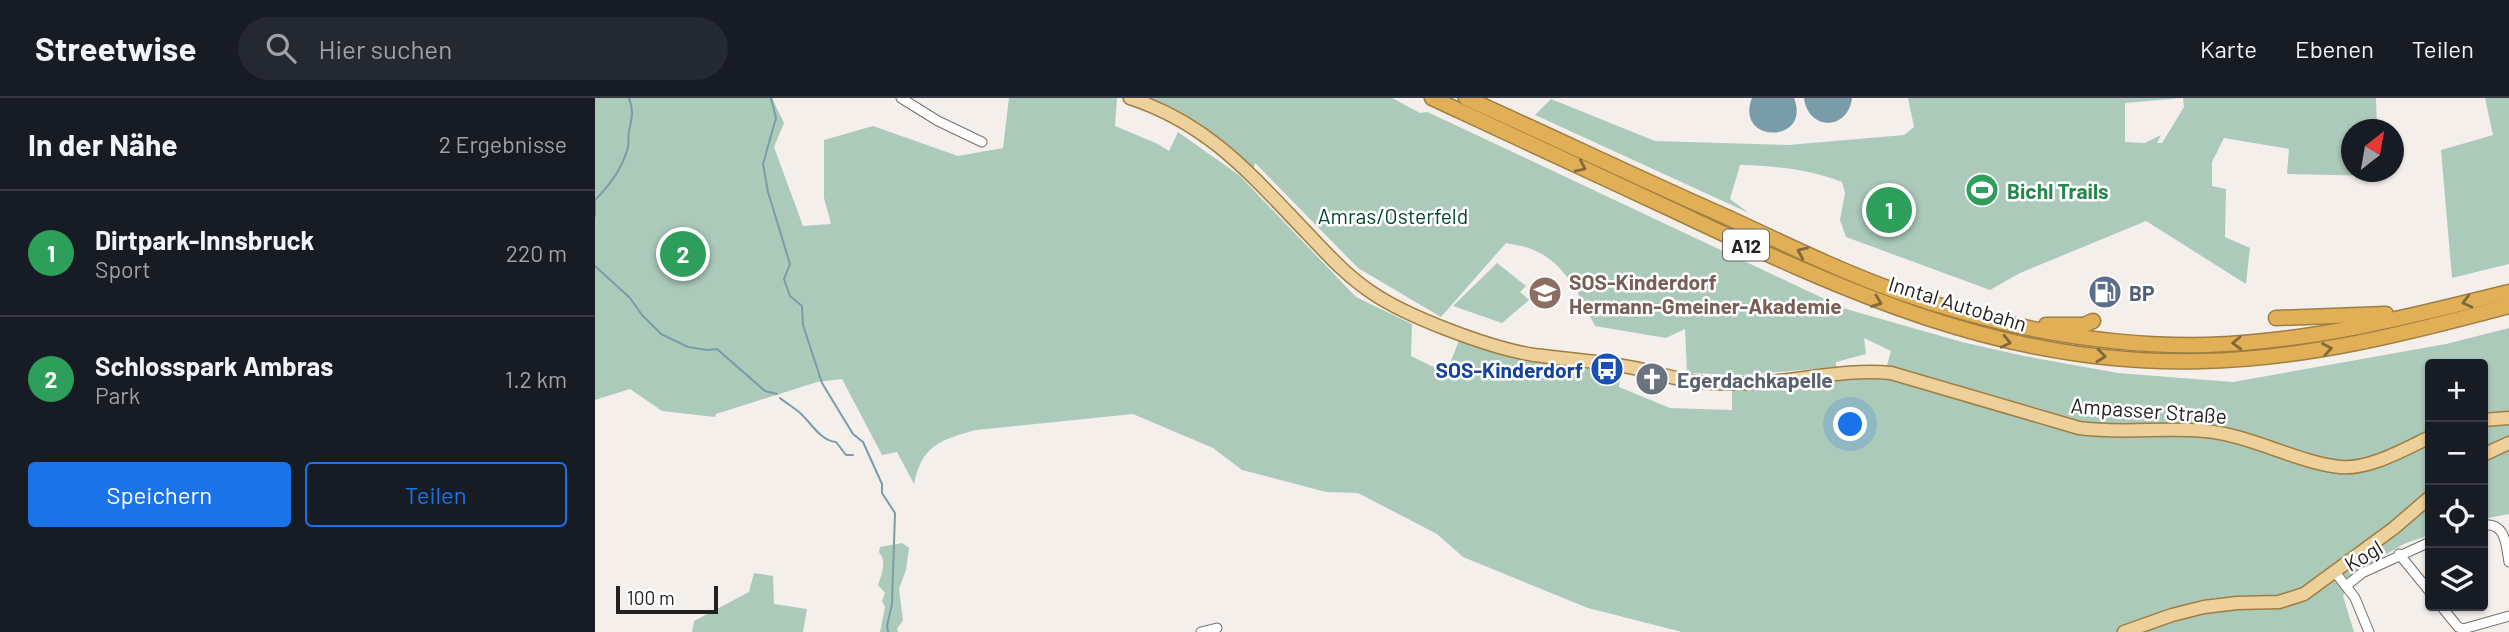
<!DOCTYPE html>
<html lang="de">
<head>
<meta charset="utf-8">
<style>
  body { margin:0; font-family:Barlow,sans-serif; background:#242831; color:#f1f3f6 }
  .controls { position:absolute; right:21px; bottom:21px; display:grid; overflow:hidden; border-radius:7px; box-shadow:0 2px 5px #0004 }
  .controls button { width:63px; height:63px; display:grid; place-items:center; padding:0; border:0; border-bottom:2px solid #363941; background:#171b24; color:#f1f3f6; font:35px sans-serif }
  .compass { position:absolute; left:1746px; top:21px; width:63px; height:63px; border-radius:50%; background:#171b24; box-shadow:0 2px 5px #0004; rotate:31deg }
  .scale { position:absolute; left:21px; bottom:18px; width:102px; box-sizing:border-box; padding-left:7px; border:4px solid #242221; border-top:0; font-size:19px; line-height:24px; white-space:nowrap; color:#242221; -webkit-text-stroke:5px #fff; paint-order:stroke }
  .you { position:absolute; left:1256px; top:327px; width:24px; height:24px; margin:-18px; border:5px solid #fff; border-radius:50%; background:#1a73e8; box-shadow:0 0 0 10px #1a73e833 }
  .badge { display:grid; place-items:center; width:46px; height:46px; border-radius:50%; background:#1a73e8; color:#fff; font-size:23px; font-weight:700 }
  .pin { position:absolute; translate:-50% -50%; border:4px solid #fff; box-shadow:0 2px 7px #0006 }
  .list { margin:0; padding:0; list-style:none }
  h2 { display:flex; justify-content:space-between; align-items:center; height:91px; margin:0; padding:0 28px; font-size:30px }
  h2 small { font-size:23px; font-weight:400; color:#9ea1a6 }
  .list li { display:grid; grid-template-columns:46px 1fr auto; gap:21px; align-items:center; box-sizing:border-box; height:126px; padding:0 28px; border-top:2px solid #363941 }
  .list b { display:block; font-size:26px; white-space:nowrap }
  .list p { margin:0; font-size:23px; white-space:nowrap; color:#9ea1a6 }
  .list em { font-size:23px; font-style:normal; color:#9ea1a6 }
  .actions { display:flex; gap:14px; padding:21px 28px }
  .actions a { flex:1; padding:16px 0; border:2px solid #1a73e8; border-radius:7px; text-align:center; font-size:24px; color:#1a73e8 }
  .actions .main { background:#1a73e8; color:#fff }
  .icon { flex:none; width:38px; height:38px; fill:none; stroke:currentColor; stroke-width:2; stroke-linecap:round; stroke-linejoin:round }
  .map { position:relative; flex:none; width:1914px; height:534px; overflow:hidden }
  header { display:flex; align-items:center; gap:42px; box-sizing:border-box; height:98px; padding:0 35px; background:#171b24; border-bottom:2px solid #363941 }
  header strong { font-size:33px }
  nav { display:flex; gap:38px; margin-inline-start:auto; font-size:24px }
  .search { width:490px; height:63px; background:#242831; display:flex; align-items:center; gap:18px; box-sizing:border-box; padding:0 24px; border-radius:38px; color:#9ea1a6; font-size:26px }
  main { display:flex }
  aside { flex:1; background:#171b24 }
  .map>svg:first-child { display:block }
</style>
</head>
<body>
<header>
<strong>Streetwise</strong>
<div class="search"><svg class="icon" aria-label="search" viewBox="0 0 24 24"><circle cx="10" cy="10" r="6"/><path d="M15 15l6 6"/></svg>Hier suchen</div>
<nav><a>Karte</a><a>Ebenen</a><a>Teilen</a></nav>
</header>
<main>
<aside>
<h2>In der Nähe<small>2 Ergebnisse</small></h2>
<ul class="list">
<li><span class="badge" style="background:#2e9e5b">1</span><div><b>Dirtpark-Innsbruck</b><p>Sport</p></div><em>220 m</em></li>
<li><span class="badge" style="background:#2e9e5b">2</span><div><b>Schlosspark Ambras</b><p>Park</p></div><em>1.2 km</em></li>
</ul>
<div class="actions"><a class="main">Speichern</a><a>Teilen</a></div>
</aside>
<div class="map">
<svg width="1914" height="534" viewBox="0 0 1914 534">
  <rect width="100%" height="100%" fill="#f5efec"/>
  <g fill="#accaba" fill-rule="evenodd">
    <path d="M0,0H177L189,25L179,49L208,128L236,126L229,100V42L278,28L363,58L408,50L414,0H522L520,28L563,46L574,53L583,34L644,77L761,199L817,226L816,258L851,275L865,240L1026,273L1024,289L1075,310L1137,312V288L1289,278L1296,253L1269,240L1271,256L1241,264V269L1148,277L1092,275L1090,231L1071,240L1000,228C987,202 971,167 943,154C934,149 921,147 911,145L846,219L763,170L660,65L659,70L592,19L551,0H797L825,15L832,14L856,25L1251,211L1367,244L1429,258L1523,275L1638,284L1851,246L1914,230V416L1888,421V266H1835V437L1811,445L1761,473L1748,498L1759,534H1087L993,510L868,459L842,436L763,395L731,394L647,372L618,350L538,316L381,332C345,342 327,347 319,386L302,354L287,357L247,281L222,284L121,316L120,319L67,313L35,291L0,302Z"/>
    <path d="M1313,0H1781L1782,31L1756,32V74H1783V78L1692,76L1694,51L1629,40L1617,64V88L1631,91L1630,139L1655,150L1651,186L1551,123L1425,175L1395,192L1251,139L1245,122L1250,95L1247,84C1213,71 1181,68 1145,67L1135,101L1154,115L940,17L956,1L1060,43L1193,47L1309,37L1319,29ZM1588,0L1589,9L1567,45H1562L1566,37L1550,45L1530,44V5Z"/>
    <path d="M1890,0H1914V166L1857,180L1846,52L1898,37Z"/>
    <path d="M902,165L931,188L925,194L934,202L907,225L858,208Z"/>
    <path d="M307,445L314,450L311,472L304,491L308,522L302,531L303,534H285L290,509L287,503L290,495L283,487C287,475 292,465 284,454L285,449Z"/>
    <path d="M159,475L178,478L179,506L212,511L208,534H97L99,523L154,494Z"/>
  </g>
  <g fill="#789da9">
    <path d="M1157,0H1199C1217,46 1139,46 1157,0Z"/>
    <path d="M1209,0H1257C1253,33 1213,33 1209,0Z"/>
  </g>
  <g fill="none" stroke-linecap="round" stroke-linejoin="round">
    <g stroke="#789da9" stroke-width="2">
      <path d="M176,0L181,20L168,66L173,94L195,166L189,181L195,198L207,208L208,227L227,285L258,336L268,344L287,386V395L300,415L297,506L292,528L293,534"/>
      <path d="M0,118V102C14,88 28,69 33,49C34,44 33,38 34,33C37,19 39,13 34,0"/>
      <path d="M0,168L35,200L47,217L66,236L93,249L112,252L122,251L170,293L182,296"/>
      <path d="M185,300C191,305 198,309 204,314C215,323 225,343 241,344L251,357H258"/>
    </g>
    <defs>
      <g id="minor">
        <path d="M306,0L343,23L387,44"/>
        <path d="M1888,427C1911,424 1911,447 1914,464"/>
        <path d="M1804,456L1835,494"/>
        <path d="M1740,474L1760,500L1774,534"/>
        <path d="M1751,488L1767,475L1835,444"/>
        <path d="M1846,508L1863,529L1868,531L1914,518"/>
        <path d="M606,534L622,530"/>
      </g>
      <g id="major">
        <path d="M535,0C615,26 658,79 714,137C734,158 752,178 776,194C812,219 895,250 939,257C969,261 999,263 1028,268C1049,271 1069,278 1090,282C1110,286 1134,286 1154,285C1202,284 1249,270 1296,275L1484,330C1526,336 1569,329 1611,333C1658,338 1701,364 1745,369C1773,372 1810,351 1835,339"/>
        <path d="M1888,322L1914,320"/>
        <path d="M1888,357L1914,345"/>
        <path d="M1529,534L1577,517L1609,509L1642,505L1684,504L1709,496L1799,430L1835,399"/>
      </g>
      <g id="highway">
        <path d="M837,0C917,38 999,75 1080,113C1251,194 1412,269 1606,263C1711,261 1813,235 1914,208"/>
        <path d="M871,0C960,40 1047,82 1136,121C1190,146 1243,172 1298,192C1399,228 1503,249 1611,247C1715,244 1814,219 1914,194"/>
        <path d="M1681,220L1791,216"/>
        <path d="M1451,227H1489L1498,223"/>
      </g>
    </defs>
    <use href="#minor" stroke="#75706d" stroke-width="11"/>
    <use href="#major" stroke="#9f7e43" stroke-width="15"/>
    <use href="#highway" stroke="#9f7e43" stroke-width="17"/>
    <use href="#minor" stroke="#fff" stroke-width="9"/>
    <use href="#major" stroke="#edd09a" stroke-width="12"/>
    <use href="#highway" stroke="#e1b056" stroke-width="14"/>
  </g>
  <defs><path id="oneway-chevron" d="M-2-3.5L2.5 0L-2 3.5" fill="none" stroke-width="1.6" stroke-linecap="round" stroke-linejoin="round" transform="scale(1.75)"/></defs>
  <g stroke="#82693c">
    <use href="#oneway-chevron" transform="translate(986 69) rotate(25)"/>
    <use href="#oneway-chevron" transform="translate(1207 154) rotate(-156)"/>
    <use href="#oneway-chevron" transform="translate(1282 204) rotate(21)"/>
    <use href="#oneway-chevron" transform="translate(1872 204) rotate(166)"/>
    <use href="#oneway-chevron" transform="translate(1411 244) rotate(13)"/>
    <use href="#oneway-chevron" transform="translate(1642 245) rotate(178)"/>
    <use href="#oneway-chevron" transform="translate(1732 251) rotate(-10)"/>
    <use href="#oneway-chevron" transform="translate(1506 258) rotate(6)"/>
  </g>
  <defs>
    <symbol id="stadium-disc" viewBox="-11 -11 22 22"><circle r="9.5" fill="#2e9e5b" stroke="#fff"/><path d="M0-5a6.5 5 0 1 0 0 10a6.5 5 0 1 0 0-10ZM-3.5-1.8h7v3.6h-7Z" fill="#fff"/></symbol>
    <symbol id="fuel-disc" viewBox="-11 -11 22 22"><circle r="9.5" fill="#5c6f8a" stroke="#fff"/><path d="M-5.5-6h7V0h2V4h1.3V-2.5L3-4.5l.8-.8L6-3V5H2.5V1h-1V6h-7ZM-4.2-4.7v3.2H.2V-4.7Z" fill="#fff"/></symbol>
    <symbol id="school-disc" viewBox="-11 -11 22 22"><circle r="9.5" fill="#8d6e63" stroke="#fff"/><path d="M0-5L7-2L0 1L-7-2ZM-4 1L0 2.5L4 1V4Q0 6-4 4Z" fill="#fff"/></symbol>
    <symbol id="bus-disc" viewBox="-11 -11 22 22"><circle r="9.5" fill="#1a4fb4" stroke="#fff"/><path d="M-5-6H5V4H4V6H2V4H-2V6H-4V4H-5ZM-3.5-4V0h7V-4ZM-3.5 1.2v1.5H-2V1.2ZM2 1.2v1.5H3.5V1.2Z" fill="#fff"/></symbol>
    <symbol id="church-disc" viewBox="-11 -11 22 22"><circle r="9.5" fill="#6b7280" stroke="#fff"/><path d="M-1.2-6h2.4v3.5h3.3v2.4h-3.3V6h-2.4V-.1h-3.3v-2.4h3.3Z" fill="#fff"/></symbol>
  </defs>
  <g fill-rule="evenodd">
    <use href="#stadium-disc" x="1368" y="73" width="38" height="38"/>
    <use href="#fuel-disc" x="1491" y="175" width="38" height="38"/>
    <use href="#school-disc" x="931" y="176" width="38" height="38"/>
    <use href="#bus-disc" x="993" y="252" width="38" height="38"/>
    <use href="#church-disc" x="1038" y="262" width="38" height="38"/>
  </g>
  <g text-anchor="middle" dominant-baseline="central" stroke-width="5" stroke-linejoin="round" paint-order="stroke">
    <rect fill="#fff" stroke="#666464" stroke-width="2" x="1128" y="131.5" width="46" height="31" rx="5"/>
    <g font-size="19" font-weight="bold" fill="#242221">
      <text x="1151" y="147">A12</text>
    </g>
    <g font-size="21" font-weight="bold" fill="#27864d" stroke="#fff" text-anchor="start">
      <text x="1412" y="92">Bichl Trails</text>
    </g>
    <g font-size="21" fill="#02462f" stroke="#fff">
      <text x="798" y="117">Amras/Osterfeld</text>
    </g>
    <g font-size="21" font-weight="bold" fill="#785e54" stroke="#fff" text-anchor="start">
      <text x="974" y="183">SOS-Kinderdorf<tspan x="974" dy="24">Hermann-Gmeiner-Akademie</tspan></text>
    </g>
    <g font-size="21" font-weight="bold" fill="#4e5e75" stroke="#fff" text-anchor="start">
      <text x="1534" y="194">BP</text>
    </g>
    <g font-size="21" fill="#242221" stroke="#fff">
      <text transform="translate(1363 205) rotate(17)">Inntal Autobahn</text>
      <text transform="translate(1554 312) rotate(4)">Ampasser Straße</text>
      <text transform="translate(1768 457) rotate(-31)">Kogl</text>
    </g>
    <g font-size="21" font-weight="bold" fill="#164399" stroke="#fff" text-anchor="end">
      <text x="988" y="271">SOS-Kinderdorf</text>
    </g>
    <g font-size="21" font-weight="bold" fill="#5b616d" stroke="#fff" text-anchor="start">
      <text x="1082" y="281">Egerdachkapelle</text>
    </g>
  </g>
</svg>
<div class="controls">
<button>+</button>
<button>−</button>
<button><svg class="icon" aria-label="locate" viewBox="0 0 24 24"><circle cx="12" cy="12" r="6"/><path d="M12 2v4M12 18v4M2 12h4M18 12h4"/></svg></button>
<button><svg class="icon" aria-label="layers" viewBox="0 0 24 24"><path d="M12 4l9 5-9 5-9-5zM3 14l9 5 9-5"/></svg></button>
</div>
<svg class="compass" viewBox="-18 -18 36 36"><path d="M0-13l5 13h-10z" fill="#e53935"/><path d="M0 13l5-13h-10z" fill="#9ea1a6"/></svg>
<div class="scale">100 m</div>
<div class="you"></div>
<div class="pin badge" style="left:1294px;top:112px;background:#2e9e5b">1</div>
<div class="pin badge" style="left:88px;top:156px;background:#2e9e5b">2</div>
</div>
</main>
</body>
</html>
